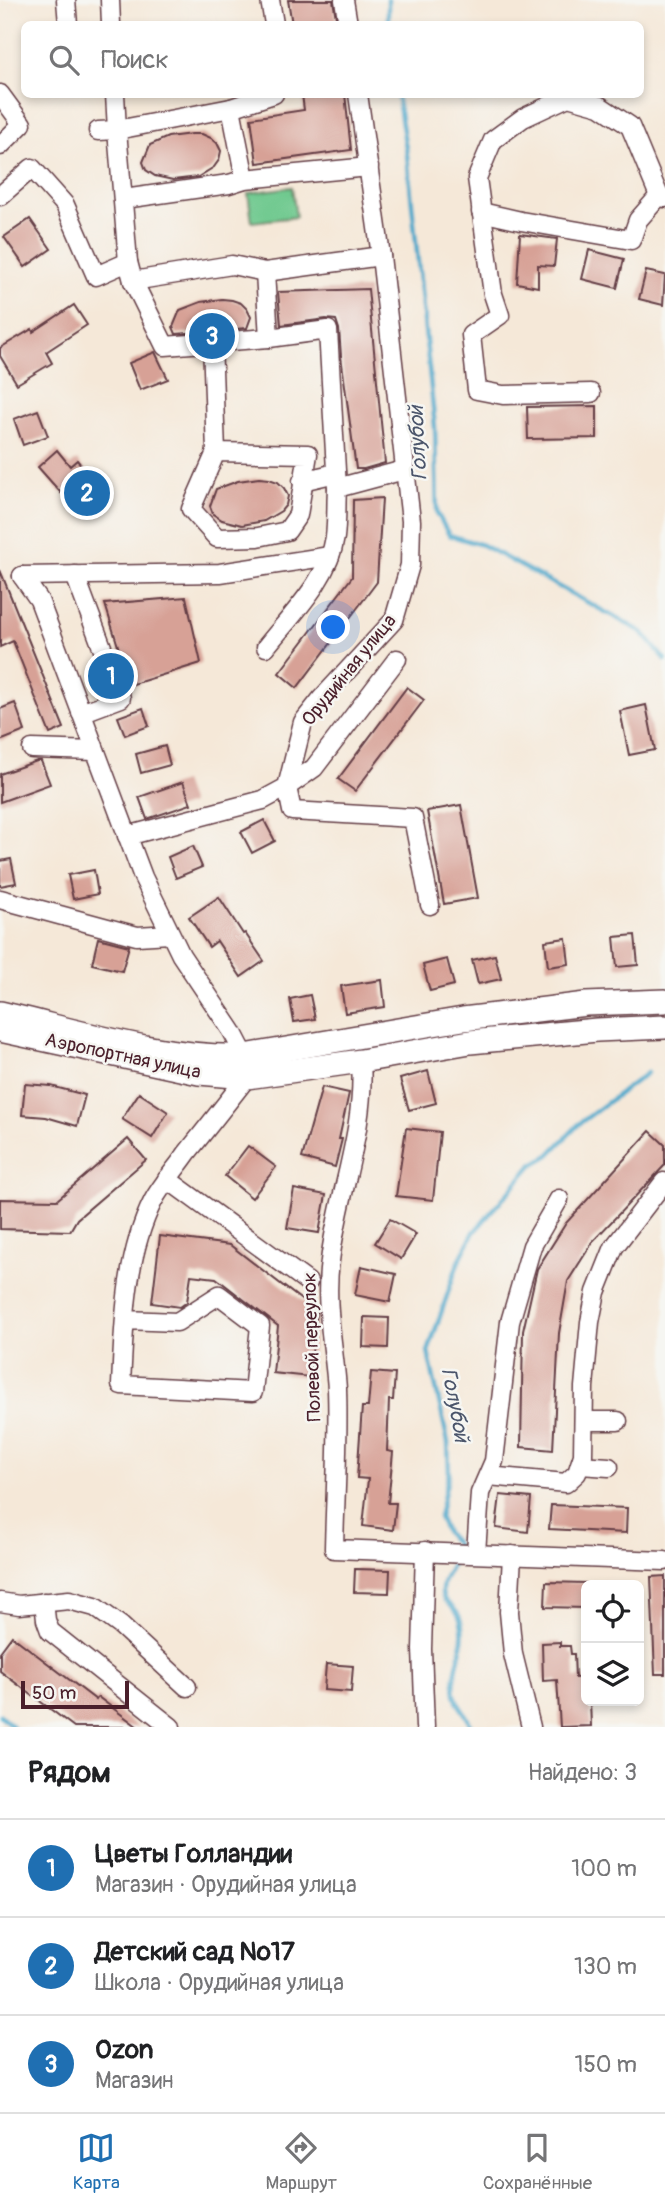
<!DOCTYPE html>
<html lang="ru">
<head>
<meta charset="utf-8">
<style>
  body { margin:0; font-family:Pangolin,sans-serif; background:#f6f6f6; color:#202124 }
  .controls { position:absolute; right:21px; bottom:21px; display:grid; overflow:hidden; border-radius:10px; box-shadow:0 4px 10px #0003 }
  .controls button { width:63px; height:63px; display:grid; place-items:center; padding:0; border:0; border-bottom:2px solid #e0e0e0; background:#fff; color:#202124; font:35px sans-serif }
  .scale { position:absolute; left:21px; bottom:18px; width:108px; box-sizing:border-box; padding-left:7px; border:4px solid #4a1f2b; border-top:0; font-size:19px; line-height:24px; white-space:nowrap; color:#4a1f2b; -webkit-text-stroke:5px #f6f6f2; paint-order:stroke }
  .you { position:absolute; left:334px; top:628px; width:24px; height:24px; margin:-18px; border:5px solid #fff; border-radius:50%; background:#1a73e8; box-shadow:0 0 0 10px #1a73e833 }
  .badge { display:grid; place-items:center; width:46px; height:46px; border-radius:50%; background:#1f6fb2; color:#fff; font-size:23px; font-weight:700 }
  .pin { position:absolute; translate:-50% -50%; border:4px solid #fff; box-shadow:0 2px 7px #0006 }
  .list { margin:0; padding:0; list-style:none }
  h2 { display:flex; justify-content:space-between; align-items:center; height:91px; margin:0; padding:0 28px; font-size:30px }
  h2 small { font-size:23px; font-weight:400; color:#757577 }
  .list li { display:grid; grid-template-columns:46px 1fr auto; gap:21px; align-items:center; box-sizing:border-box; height:98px; padding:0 28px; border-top:2px solid #e0e0e0 }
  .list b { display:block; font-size:26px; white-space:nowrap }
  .list p { margin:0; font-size:23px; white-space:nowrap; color:#757577 }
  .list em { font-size:23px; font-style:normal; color:#757577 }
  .icon { flex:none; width:38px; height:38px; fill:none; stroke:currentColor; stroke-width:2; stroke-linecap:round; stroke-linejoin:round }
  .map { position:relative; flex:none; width:665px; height:1727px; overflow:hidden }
  .search { position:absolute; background:#fff; box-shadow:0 4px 10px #0003; left:21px; right:21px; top:21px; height:77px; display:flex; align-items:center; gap:18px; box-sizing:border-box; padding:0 24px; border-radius:10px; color:#757577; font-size:26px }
  .sheet { height:385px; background:#fff }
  nav { display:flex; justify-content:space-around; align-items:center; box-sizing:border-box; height:98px; border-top:2px solid #e0e0e0; background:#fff; font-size:19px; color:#757577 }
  nav a { display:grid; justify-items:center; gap:4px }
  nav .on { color:#1f6fb2 }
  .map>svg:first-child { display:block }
</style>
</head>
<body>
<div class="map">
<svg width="665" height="1727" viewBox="0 0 665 1727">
  <rect width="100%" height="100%" fill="#f6f6f2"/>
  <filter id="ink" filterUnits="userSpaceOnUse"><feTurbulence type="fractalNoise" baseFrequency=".0143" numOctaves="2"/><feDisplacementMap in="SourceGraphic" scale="14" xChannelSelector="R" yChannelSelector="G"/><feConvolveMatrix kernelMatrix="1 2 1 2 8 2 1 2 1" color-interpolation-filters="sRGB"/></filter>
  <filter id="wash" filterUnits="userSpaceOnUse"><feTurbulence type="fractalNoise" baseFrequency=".00686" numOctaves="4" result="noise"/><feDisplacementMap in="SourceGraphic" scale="28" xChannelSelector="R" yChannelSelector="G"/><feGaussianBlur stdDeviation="1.57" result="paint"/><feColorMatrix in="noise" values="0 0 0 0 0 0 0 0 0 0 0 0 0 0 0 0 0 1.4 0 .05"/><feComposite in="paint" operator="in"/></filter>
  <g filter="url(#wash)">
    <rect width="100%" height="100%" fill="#f5e8d8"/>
    <path fill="#70c98f" stroke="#5d745d" stroke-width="2" d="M292,187L296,217L252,222L248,193Z"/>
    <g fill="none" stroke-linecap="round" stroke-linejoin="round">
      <g stroke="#4ca7ca" stroke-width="4.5">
        <path d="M388,24V0"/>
        <path d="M397,94L407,155L435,427L437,513L449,535L482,545L642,632L665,660"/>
        <path d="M456,1547V1544L446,1533L439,1517L449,1473L448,1442L428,1352L458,1263L474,1232L532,1165L549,1155L580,1123L647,1073"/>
        <path d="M454,1560C450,1570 442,1578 442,1590C441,1603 454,1605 459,1616C471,1644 448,1671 456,1698C458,1707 468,1714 471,1727"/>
        <path d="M0,1715L13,1727"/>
      </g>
    </g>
    <g id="blocks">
      <g fill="#d7a196">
        <path d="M288,0H333L337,24H292Z"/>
        <path d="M302,94H345L351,150L257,163L251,118L304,110Z"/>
        <path d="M192,134H202L211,138L217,143L221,151L219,160L214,167L198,177L173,180L155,176L146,170L143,162L150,145L168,137Z"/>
        <path d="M30,219L51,249L25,267L4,237Z"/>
        <path d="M520,234L557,239L554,266L538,265V287L517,283Z"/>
        <path d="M589,250L624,259L617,288L582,279Z"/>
        <path d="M646,271L665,275L663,305L639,299Z"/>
        <path d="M368,289L385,463L364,469H356L341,356L339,329L336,320L326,319L281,325L278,292Z"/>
        <path d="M222,299L232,300L241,303L247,309L251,317L247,328L176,334L173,327L180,310L201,302Z"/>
        <path d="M74,305L87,325L46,352L52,363L17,384L0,356V348L32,329L33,332Z"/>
        <path d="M155,352L168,379L140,390L129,363Z"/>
        <path d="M597,406V438L528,439L527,407Z"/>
        <path d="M38,410L48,436L23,445L14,419Z"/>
        <path d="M57,450L70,466L77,460L86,471L61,493L38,467Z"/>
        <path d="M259,478L269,479L278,482L284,488L288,496L286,505L281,511L264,521L242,525L222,520L213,514L210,506L216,489L238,481Z"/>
        <path d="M382,498L377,582L297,688L279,673L352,577L353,500Z"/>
        <path d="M0,570L64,728L50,734L13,641L0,647Z"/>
        <path d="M186,597L201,663L130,685L105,604Z"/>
        <path d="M407,687L424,700L355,791L338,779Z"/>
        <path d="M15,703L25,731L0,741V709Z"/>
        <path d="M646,705L655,750L629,755L620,711Z"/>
        <path d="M143,708L149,726L125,735L118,717Z"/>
        <path d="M165,746L170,765L141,773L136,754Z"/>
        <path d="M37,761H41L50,784L0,802V774Z"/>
        <path d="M183,782L191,804L147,819L139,797Z"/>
        <path d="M461,805L478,898L444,904L427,811Z"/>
        <path d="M264,820L275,841L252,853L241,832Z"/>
        <path d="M193,846L202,867L176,878L168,857Z"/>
        <path d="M11,859L16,883L0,886V861Z"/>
        <path d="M94,870L98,894L73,899L68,875Z"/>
        <path d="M219,897L243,934L245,933L264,961L241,977L217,941L209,947L189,917Z"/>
        <path d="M635,935L638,965L617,967L614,937Z"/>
        <path d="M98,938L129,946L122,971L92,964Z"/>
        <path d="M566,938L569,964L548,967L545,941Z"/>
        <path d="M495,955L501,979L478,984L472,960Z"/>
        <path d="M447,959L454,985L430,991L423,965Z"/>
        <path d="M382,980L385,1007L345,1013L341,986Z"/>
        <path d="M310,995L315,1019L294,1022L290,999Z"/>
        <path d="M428,1071L436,1103L409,1110L400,1079Z"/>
        <path d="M25,1084L51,1086L85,1095L77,1126L46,1117L22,1115Z"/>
        <path d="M322,1087L349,1093L339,1139H342L335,1167L302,1158Z"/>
        <path d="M139,1093L168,1112L152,1138L122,1119Z"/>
        <path d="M406,1128L440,1132L433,1200L396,1196Z"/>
        <path d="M650,1131L665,1145V1165L594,1240L568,1281L559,1333L553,1450L521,1447L523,1331L537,1269L566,1223Z"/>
        <path d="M128,1139L146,1160L77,1219L70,1231L0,1229V1199L57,1200Z"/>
        <path d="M248,1146L276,1167L252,1198L225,1176Z"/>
        <path d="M294,1189L326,1195L319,1233L287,1228Z"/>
        <path d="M390,1219L416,1234L401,1259L375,1243Z"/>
        <path d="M160,1236L230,1245L317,1312L309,1377L273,1373L278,1326L216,1278L191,1275L187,1302L180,1307L152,1303Z"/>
        <path d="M361,1266L396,1274L390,1302L355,1295Z"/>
        <path d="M364,1317L389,1318L388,1348L363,1347Z"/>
        <path d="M371,1372L395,1374L393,1400H389L387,1451L393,1452L388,1503H396L393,1530L363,1526L368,1479L357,1478L362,1407H368Z"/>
        <path d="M500,1495L531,1498L528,1532L496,1528Z"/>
        <path d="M551,1505L627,1508L626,1533L549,1529Z"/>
        <path d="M355,1569L390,1570L389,1593L354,1592Z"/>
        <path d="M665,1576V1674H655L651,1577Z"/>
        <path d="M546,1582L586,1583V1608L545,1607Z"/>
        <path d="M12,1636L96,1700L98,1697L138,1727H74L0,1671V1652Z"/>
        <path d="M560,1642V1646H570L571,1654H574L575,1678L586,1677V1701H590L591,1726L560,1727L557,1680L543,1681L542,1643Z"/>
        <path d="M326,1664L353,1666L351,1692L324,1690Z"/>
      </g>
    </g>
  </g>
  <g filter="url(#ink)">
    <use href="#blocks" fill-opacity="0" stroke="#643d45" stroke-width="2"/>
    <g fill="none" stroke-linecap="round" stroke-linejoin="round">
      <defs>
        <g id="minor">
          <path d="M66,0L68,24"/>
          <path d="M110,0L111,24"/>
          <path d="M270,0L274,24"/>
          <path d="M344,0L348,24"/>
          <path d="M0,94L22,124L0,146"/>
          <path d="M231,108L274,94"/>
          <path d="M98,131L117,130L115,94"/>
          <path d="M245,179L369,167"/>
          <path d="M0,196L32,168L65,205L96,276L128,262"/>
          <path d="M124,199L229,184L245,179L231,108L117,130L128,262L133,281L165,346L269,338L328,330L337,488"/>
          <path d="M481,212L521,221L631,240L638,220L659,196L665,198"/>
          <path d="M265,272L269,338"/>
          <path d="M133,281L232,265L265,272L381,256"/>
          <path d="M212,342L216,452L308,454L298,515L287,531L258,537L217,538L191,509L216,452"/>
          <path d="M591,393L503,395L477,390L471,335L500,315L493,294L477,178L493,140L523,118L568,97L600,106L630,126L659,196"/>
          <path d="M302,481L336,473"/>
          <path d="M75,575L121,698L81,713"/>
          <path d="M22,576L39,600L143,877L181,955L232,1031L245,1056L247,1077C227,1103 207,1128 187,1153C176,1169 162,1184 153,1201C125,1257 124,1324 121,1385L253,1392L260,1326L219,1295L177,1322L125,1320"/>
          <path d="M22,576L220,573L330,556"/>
          <path d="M266,647C292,614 329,579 335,537C337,521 336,504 337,488L404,470"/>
          <path d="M397,659L314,768L287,787L292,811L413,818L430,905"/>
          <path d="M32,749L95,751"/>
          <path d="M127,836L263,800L287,787L303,722L322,698L394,620L410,565L411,521L381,256L358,94"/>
          <path d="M0,899L137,936L170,934"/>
          <path d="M361,1061C366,1130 338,1194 330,1261C324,1304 334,1346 337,1389C339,1441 335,1497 334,1549L665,1561"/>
          <path d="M167,1179L308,1282"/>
          <path d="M584,1421H618"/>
          <path d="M580,1465L609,1467"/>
          <path d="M488,1476L566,1483L577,1473L583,1455L584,1387L590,1322L596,1292L614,1247L664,1182"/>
          <path d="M425,1551L422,1649L425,1727"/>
          <path d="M476,1553L480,1493L494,1461L510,1322L532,1246L559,1199"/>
          <path d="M512,1555L509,1612L513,1654L531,1727"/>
          <path d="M0,1602L19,1605L69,1600L95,1607L121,1626L187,1687"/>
          <path d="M44,1602L46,1620L50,1631L171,1727"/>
        </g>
        <g id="major">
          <path d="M0,1013C78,1031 165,1059 245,1056L463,1019L586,1004L665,1001"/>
          <path d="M0,1030L199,1073L247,1077L361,1061L470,1042L597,1030L665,1027"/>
        </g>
      </defs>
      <use href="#minor" stroke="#643d45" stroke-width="21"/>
      <use href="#major" stroke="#643d45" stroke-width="26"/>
      <use href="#minor" stroke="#fff" stroke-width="18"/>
      <use href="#major" stroke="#fff" stroke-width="23"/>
    </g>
  </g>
  <g text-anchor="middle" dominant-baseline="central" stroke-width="5" stroke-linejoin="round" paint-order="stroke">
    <g font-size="19" fill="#4a1f2b" stroke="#f6f6f2">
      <text transform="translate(349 670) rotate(-51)">Орудийная улица</text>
      <text transform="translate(123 1056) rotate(12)">Аэропортная улица</text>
      <text transform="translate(312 1347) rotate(-92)">Полевой переулок</text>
    </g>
    <g font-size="21" font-style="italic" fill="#4b556b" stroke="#f6f6f2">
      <text transform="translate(418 443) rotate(-93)">Голубой</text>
      <text transform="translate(455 1405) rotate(79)">Голубой</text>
    </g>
  </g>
</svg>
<div class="controls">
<button><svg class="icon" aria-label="locate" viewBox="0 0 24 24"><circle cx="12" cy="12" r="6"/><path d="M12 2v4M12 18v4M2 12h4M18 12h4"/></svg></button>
<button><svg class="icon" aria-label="layers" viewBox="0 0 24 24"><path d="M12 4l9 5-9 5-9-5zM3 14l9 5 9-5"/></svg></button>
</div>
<div class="scale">50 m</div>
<div class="you"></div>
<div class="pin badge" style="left:111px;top:676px">1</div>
<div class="pin badge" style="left:87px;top:493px">2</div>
<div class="pin badge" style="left:212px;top:336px">3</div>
<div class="search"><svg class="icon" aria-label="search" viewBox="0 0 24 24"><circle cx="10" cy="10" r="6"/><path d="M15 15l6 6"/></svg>Поиск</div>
</div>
<section class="sheet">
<h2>Рядом<small>Найдено: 3</small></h2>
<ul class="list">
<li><span class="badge">1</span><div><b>Цветы Голландии</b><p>Магазин · Орудийная улица</p></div><em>100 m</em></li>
<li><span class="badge">2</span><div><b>Детский сад №17</b><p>Школа · Орудийная улица</p></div><em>130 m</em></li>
<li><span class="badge">3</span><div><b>Ozon</b><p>Магазин</p></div><em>150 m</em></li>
</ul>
</section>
<nav>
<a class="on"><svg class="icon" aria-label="map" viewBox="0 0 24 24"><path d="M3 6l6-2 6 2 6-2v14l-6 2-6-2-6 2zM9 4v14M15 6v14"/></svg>Карта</a>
<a><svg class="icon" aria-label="directions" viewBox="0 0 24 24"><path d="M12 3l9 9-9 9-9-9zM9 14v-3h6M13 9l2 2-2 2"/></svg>Маршрут</a>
<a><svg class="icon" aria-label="saved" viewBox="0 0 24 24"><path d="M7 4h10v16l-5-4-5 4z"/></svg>Сохранённые</a>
</nav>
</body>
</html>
